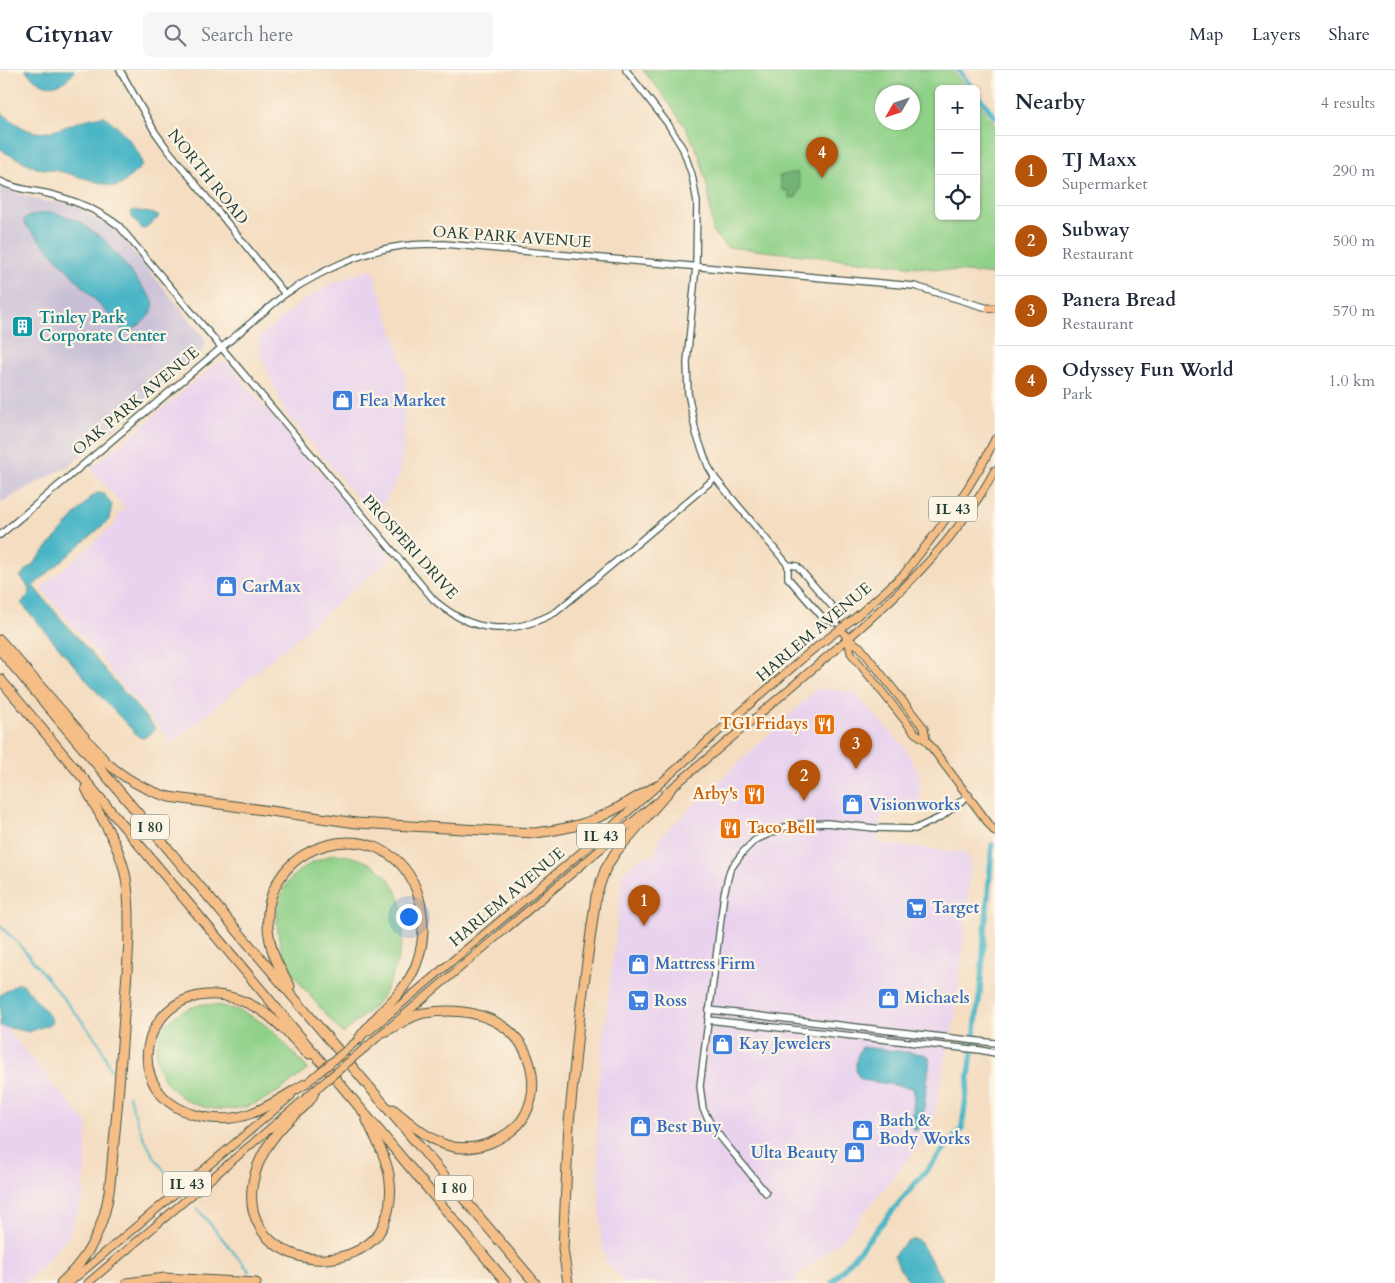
<!DOCTYPE html>
<html lang="en">
<head>
<meta charset="utf-8">
<style>
  body { margin:0; font-family:Cardo,serif; background:#f6f6f7; color:#1f2937 }
  .controls { position:absolute; right:15px; top:15px; display:grid; overflow:hidden; border-radius:8px; box-shadow:0 1px 4px #0004 }
  .controls button { width:45px; height:45px; display:grid; place-items:center; padding:0; border:0; border-bottom:1px solid #e0e1e3; background:#fff; color:#1f2937; font:25px sans-serif }
  .compass { position:absolute; left:875px; top:15px; width:45px; height:45px; border-radius:50%; background:#fff; box-shadow:0 1px 4px #0004; rotate:231deg }
  .you { position:absolute; left:408px; top:846px; width:18px; height:18px; margin:-12px; border:4px solid #fff; border-radius:50%; background:#1a73e8; box-shadow:0 0 0 8px #1a73e833 }
  .badge { display:grid; place-items:center; width:32px; height:32px; border-radius:50%; background:#b45309; color:#fff; font-size:16px; font-weight:700 }
  .pin { position:absolute; translate:-50% -41px; filter:drop-shadow(0 1px 2px #0008) }
  .pin::after { content:''; position:absolute; top:26px; width:18px; height:15px; background:inherit; clip-path:polygon(0 0,100% 0,50% 100%) }
  .list { margin:0; padding:0; list-style:none }
  h2 { display:flex; justify-content:space-between; align-items:center; height:65px; margin:0; padding:0 20px; font-size:21px }
  h2 small { font-size:16px; font-weight:400; color:#747a83 }
  .list li { display:grid; grid-template-columns:32px 1fr auto; gap:15px; align-items:center; box-sizing:border-box; height:70px; padding:0 20px; border-top:1px solid #e0e1e3 }
  .list b { display:block; font-size:19px; white-space:nowrap }
  .list p { margin:0; font-size:16px; white-space:nowrap; color:#747a83 }
  .list em { font-size:16px; font-style:normal; color:#747a83 }
  .icon { flex:none; width:28px; height:28px; fill:none; stroke:currentColor; stroke-width:2; stroke-linecap:round; stroke-linejoin:round }
  .map { position:relative; flex:none; width:995px; height:1213px; overflow:hidden }
  header { display:flex; align-items:center; gap:30px; box-sizing:border-box; height:70px; padding:0 25px; background:#fff; border-bottom:1px solid #e0e1e3 }
  header strong { font-size:24px }
  nav { display:flex; gap:28px; margin-inline-start:auto; font-size:18px }
  .search { width:350px; height:45px; background:#f6f6f7; display:flex; align-items:center; gap:12px; box-sizing:border-box; padding:0 18px; border-radius:8px; color:#747a83; font-size:19px }
  main { display:flex }
  aside { flex:1; background:#fff }
  .map>svg:first-child { display:block }
</style>
</head>
<body>
<header>
<strong>Citynav</strong>
<div class="search"><svg class="icon" aria-label="search" viewBox="0 0 24 24"><circle cx="10" cy="10" r="6"/><path d="M15 15l6 6"/></svg>Search here</div>
<nav><a>Map</a><a>Layers</a><a>Share</a></nav>
</header>
<main>
<div class="map">
<svg width="995" height="1213" viewBox="0 0 995 1213">
  <rect width="100%" height="100%" fill="#fcf5e5"/>
  <filter id="ink" filterUnits="userSpaceOnUse"><feTurbulence type="fractalNoise" baseFrequency=".02" numOctaves="2"/><feDisplacementMap in="SourceGraphic" scale="10" xChannelSelector="R" yChannelSelector="G"/><feConvolveMatrix kernelMatrix="1 2 1 2 8 2 1 2 1" color-interpolation-filters="sRGB"/></filter>
  <filter id="wash" filterUnits="userSpaceOnUse"><feTurbulence type="fractalNoise" baseFrequency=".0096" numOctaves="4" result="noise"/><feDisplacementMap in="SourceGraphic" scale="20" xChannelSelector="R" yChannelSelector="G"/><feGaussianBlur stdDeviation="1.12" result="paint"/><feColorMatrix in="noise" values="0 0 0 0 0 0 0 0 0 0 0 0 0 0 0 0 0 1.4 0 .05"/><feComposite in="paint" operator="in"/></filter>
  <g filter="url(#wash)">
    <rect width="100%" height="100%" fill="#f4ddc1"/>
    <g fill="#e9d2ee">
      <path d="M372,198L401,287L406,319L403,380L399,405L376,450L286,343L260,284L258,268L304,230L331,214Z"/>
      <path d="M219,292H224L231,297L392,487L172,674L41,518L115,454L118,445L125,438L90,397L120,375L214,295Z"/>
      <path d="M818,618L854,622L905,678L920,707V732L881,747L878,773L967,783L971,798L955,946L930,1063L842,1169L799,1205L794,1213H624L605,1190L601,1170L596,1034L623,802L640,788L655,784L659,768Z"/>
      <path d="M0,956L5,957L88,1055L83,1127L67,1168L39,1199L24,1213H0Z"/>
    </g>
    <path fill="#c9bfd7" d="M0,116L40,131L73,134L115,160L202,264L206,271L201,284L70,395L0,433Z"/>
    <g fill="#90d189" stroke="#58875e" fill-rule="evenodd">
      <path d="M643,0H952L967,19H939V146H976V30L995,54V205L726,177L713,162L708,120L700,87L686,58L661,22ZM882,22H912V52H882Z"/>
      <path d="M334,784C417,791 415,869 382,927C375,938 353,954 343,964C327,945 309,926 294,905C277,880 269,838 289,811C300,797 317,790 334,784Z"/>
      <path d="M204,934C257,938 273,960 306,997L307,1000C289,1014 268,1031 245,1037C156,1056 119,952 204,934Z"/>
    </g>
    <path fill="#74b375" stroke="#4a7854" d="M797,102L801,118L796,127L790,128L788,121L782,120L779,106Z"/>
    <g fill="#49b5c6" stroke="#34797d">
      <path d="M25,0H74L73,4C55,22 41,18 25,0Z"/>
      <path d="M0,41C46,82 54,53 103,46C115,52 143,81 142,96L121,115L115,117L59,101L37,98L6,83L0,78Z"/>
      <path d="M133,140L155,144L159,145L158,148L144,159H142L132,147L131,142Z"/>
      <path d="M51,142L80,151L89,159L105,170L153,230C156,244 143,252 132,260L128,261L123,260L24,153V149C32,144 42,143 51,142Z"/>
      <path d="M97,423H103L112,435L109,450L33,516L155,658L152,663L143,668L139,667L102,628L21,533L29,525L30,519L20,506L32,495L90,428Z"/>
      <path d="M18,913L23,914L51,948L52,952L50,954L29,962L0,956V925Z"/>
      <path d="M862,977L924,984L928,986L930,989L922,1054L916,1061L912,1058L914,1024L913,1018L862,1010C853,1004 855,985 862,977Z"/>
      <path d="M915,1169L921,1173L944,1213H911L900,1199L894,1186C900,1177 905,1171 915,1169Z"/>
    </g>
    <g fill="none" stroke-linecap="round" stroke-linejoin="round">
      <g stroke="#49b5c6" stroke-width="2">
        <path d="M0,856L18,873L86,956L99,973L111,1000"/>
        <path d="M129,1026C140,1062 147,1081 172,1110"/>
        <path d="M197,1138L250,1202"/>
      </g>
      <g stroke="#49b5c6" stroke-width="5.5">
        <path d="M958,0L973,19"/>
        <path d="M976,23L995,47"/>
        <path d="M832,1213L962,1058L980,922L992,775"/>
      </g>
    </g>
  </g>
  <g filter="url(#ink)">
    <g fill="none" stroke-linecap="round" stroke-linejoin="round">
      <defs>
        <g id="minor">
          <path d="M120,0L155,62L168,80L285,224"/>
          <path d="M626,0L668,54L683,79L692,105L697,132L696,196L687,292L688,323L696,363L708,396L715,408L788,495V508L824,549L836,552"/>
          <path d="M0,111C14,119 30,120 45,123C71,129 97,139 119,156L434,530C473,564 512,566 556,542L715,408"/>
          <path d="M0,465L285,224C322,201 358,182 401,176C415,174 430,174 444,174L914,216L991,239"/>
          <path d="M788,495L797,496L835,540L837,553"/>
          <path d="M709,940L995,973"/>
          <path d="M708,950L980,980L995,983"/>
          <path d="M766,1123L713,1058L703,1039L700,1016L724,824L730,800L743,782L755,770L790,755L827,753L874,758L915,759L941,747L969,725"/>
        </g>
        <g id="major">
          <path d="M989,238H995"/>
          <path d="M841,559L848,569L860,577L924,658L926,670"/>
          <path d="M848,569L851,583L915,663L926,670L995,762"/>
          <path d="M667,722C716,681 766,639 815,597C883,539 952,480 995,400"/>
          <path d="M368,962L610,758L727,654L810,582L857,546L904,504L938,460L967,419L984,391L995,369"/>
          <path d="M365,978L655,733"/>
          <path d="M69,1213L291,1026"/>
          <path d="M88,1213L313,1022"/>
        </g>
        <g id="highway">
          <path d="M0,570L106,692C125,709 145,720 169,727L357,753L535,763C550,761 566,759 581,754C608,746 632,729 657,716"/>
          <path d="M0,580L535,1213"/>
          <path d="M0,609L507,1213"/>
          <path d="M290,916C282,902 273,888 270,871C248,769 392,732 419,828C425,850 424,874 416,895C404,926 376,943 358,970"/>
          <path d="M386,961C398,955 412,945 424,943C450,939 478,941 501,955C531,973 541,1015 525,1045C518,1059 503,1067 490,1073C476,1078 461,1080 446,1075C425,1067 410,1053 393,1039"/>
          <path d="M305,1014C288,1024 271,1036 252,1043C232,1051 209,1050 189,1043C102,1009 163,880 262,941C279,952 292,968 306,982L310,984"/>
          <path d="M315,1020C311,1033 301,1039 291,1048C273,1065 258,1087 253,1112C239,1185 333,1213 377,1166C388,1150 392,1130 390,1112C388,1089 375,1068 366,1048"/>
          <path d="M61,1213C80,1196 94,1175 102,1151C111,1126 111,1098 114,1072C119,1024 122,977 125,929C128,889 132,847 126,808C120,775 100,747 86,718"/>
          <path d="M127,1213L165,1208L256,1213"/>
          <path d="M568,1213L563,1179L569,1053L580,943L596,826L605,800L615,783L670,720"/>
        </g>
      </defs>
      <use href="#minor" stroke="#3f5549" stroke-width="8"/>
      <use href="#major" stroke="#3f5549" stroke-width="9"/>
      <use href="#highway" stroke="#3f5549" stroke-width="11"/>
      <use href="#minor" stroke="#fff" stroke-width="5.5"/>
      <use href="#major" stroke="#f6be87" stroke-width="7"/>
      <use href="#highway" stroke="#f6be87" stroke-width="9"/>
      <defs>
        <g id="major-bridge">
          <path d="M308,1012L358,970"/>
          <path d="M315,1020L365,978"/>
        </g>
      </defs>
      <use href="#major-bridge" stroke="#3f5549" stroke-width="9" stroke-linecap="butt"/>
      <use href="#major-bridge" stroke="#f6be87" stroke-width="7"/>
    </g>
  </g>
  <defs>
    <symbol id="building-square" viewBox="-11 -11 22 22"><rect x="-9" y="-9" width="18" height="18" rx="4" fill="#0f9aa8" stroke="#fcf5e5"/><path d="M-4-6H4V6H1V3H-1V6H-4ZM-2.5-4.3h1.7v1.8h-1.7ZM.8-4.3h1.7v1.8H.8ZM-2.5-1h1.7V.8h-1.7ZM.8-1h1.7V.8H.8Z" fill="#fff"/></symbol>
    <symbol id="shop-square" viewBox="-11 -11 22 22"><rect x="-9" y="-9" width="18" height="18" rx="4" fill="#3f7fe0" stroke="#fcf5e5"/><path d="M-5-2.5h2.3a2.7 3.5 0 0 1 5.4 0H5L5.5 6h-11ZM-1.5-2.5h3a1.5 2.3 0 0 0-3 0Z" fill="#fff"/></symbol>
    <symbol id="restaurant-square" viewBox="-11 -11 22 22"><rect x="-9" y="-9" width="18" height="18" rx="4" fill="#e8710a" stroke="#fcf5e5"/><path d="M-5-6h1v4h1v-4h1v4h1v-4h1v5L-1.5 .5V6h-2V.5L-5-1ZM5-6V6H3V1.5H1.5Q1.5-4 5-6Z" fill="#fff"/></symbol>
    <symbol id="supermarket-square" viewBox="-11 -11 22 22"><rect x="-9" y="-9" width="18" height="18" rx="4" fill="#3f7fe0" stroke="#fcf5e5"/><path d="M-6-5.5h2.5l.6 2H6L4.5 2H-2.5L-4.4-4H-6ZM-1.5 3.2a1.3 1.3 0 1 0 .1 0ZM3 3.2a1.3 1.3 0 1 0 .1 0Z" fill="#fff"/></symbol>
  </defs>
  <g fill-rule="evenodd">
    <use href="#building-square" x="10" y="244" width="25" height="25"/>
    <use href="#shop-square" x="330" y="318" width="25" height="25"/>
    <use href="#shop-square" x="214" y="504" width="25" height="25"/>
    <use href="#restaurant-square" x="812" y="642" width="25" height="25"/>
    <use href="#restaurant-square" x="742" y="712" width="25" height="25"/>
    <use href="#shop-square" x="840" y="722" width="25" height="25"/>
    <use href="#restaurant-square" x="718" y="746" width="25" height="25"/>
    <use href="#supermarket-square" x="904" y="826" width="25" height="25"/>
    <use href="#shop-square" x="626" y="882" width="25" height="25"/>
    <use href="#shop-square" x="876" y="916" width="25" height="25"/>
    <use href="#supermarket-square" x="626" y="918" width="25" height="25"/>
    <use href="#shop-square" x="710" y="962" width="25" height="25"/>
    <use href="#shop-square" x="628" y="1044" width="25" height="25"/>
    <use href="#shop-square" x="850" y="1048" width="25" height="25"/>
    <use href="#shop-square" x="842" y="1070" width="25" height="25"/>
  </g>
  <g text-anchor="middle" dominant-baseline="central" stroke-width="4.5" stroke-linejoin="round" paint-order="stroke">
    <g fill="#fcf5e5" stroke="#617469" stroke-width="1">
      <rect x="929" y="426.5" width="48" height="25" rx="4"/>
      <rect x="131" y="744.5" width="38" height="25" rx="4"/>
      <rect x="577" y="753.5" width="48" height="25" rx="4"/>
      <rect x="163" y="1101.5" width="48" height="25" rx="4"/>
      <rect x="435" y="1105.5" width="38" height="25" rx="4"/>
    </g>
    <g font-size="15" font-weight="bold" fill="#1f3d34">
      <text x="953" y="439">IL 43</text>
      <text x="150" y="757">I 80</text>
      <text x="601" y="766">IL 43</text>
      <text x="187" y="1114">IL 43</text>
      <text x="454" y="1118">I 80</text>
    </g>
    <g font-size="16" fill="#1f3d34" stroke="#fcf5e5">
      <text transform="translate(208 107) rotate(51)">NORTH ROAD</text>
      <text transform="translate(512 167) rotate(4)">OAK PARK AVENUE</text>
      <text transform="translate(136 331) rotate(-40)">OAK PARK AVENUE</text>
      <text transform="translate(410 477) rotate(48)">PROSPERI DRIVE</text>
      <text transform="translate(814 562) rotate(-40)">HARLEM AVENUE</text>
      <text transform="translate(507 827) rotate(-40)">HARLEM AVENUE</text>
    </g>
    <g font-size="16" font-weight="bold" fill="#0d838f" stroke="#fcf5e5" text-anchor="start">
      <text x="39" y="248">Tinley Park<tspan x="39" dy="18">Corporate Center</tspan></text>
    </g>
    <g font-size="16" font-weight="bold" fill="#366cbe" stroke="#fcf5e5" text-anchor="start">
      <text x="359" y="331">Flea Market</text>
      <text x="242" y="517">CarMax</text>
      <text x="869" y="735">Visionworks</text>
      <text x="932" y="838">Target</text>
      <text x="655" y="894">Mattress Firm</text>
      <text x="905" y="928">Michaels</text>
      <text x="654" y="931">Ross</text>
      <text x="739" y="974">Kay Jewelers</text>
      <text x="879" y="1051">Bath &amp;<tspan x="879" dy="18">Body Works</tspan></text>
      <text x="656" y="1057">Best Buy</text>
      <text x="838" y="1083" text-anchor="end">Ulta Beauty</text>
    </g>
    <g font-size="16" font-weight="bold" fill="#c56008" stroke="#fcf5e5" text-anchor="end">
      <text x="808" y="654">TGI Fridays</text>
      <text x="738" y="724">Arby's</text>
      <text x="747" y="758" text-anchor="start">Taco Bell</text>
    </g>
  </g>
</svg>
<div class="controls">
<button>+</button>
<button>−</button>
<button><svg class="icon" aria-label="locate" viewBox="0 0 24 24"><circle cx="12" cy="12" r="6"/><path d="M12 2v4M12 18v4M2 12h4M18 12h4"/></svg></button>
</div>
<svg class="compass" viewBox="-18 -18 36 36"><path d="M0-13l5 13h-10z" fill="#e53935"/><path d="M0 13l5-13h-10z" fill="#747a83"/></svg>
<div class="you"></div>
<div class="pin badge" style="left:644px;top:856px">1</div>
<div class="pin badge" style="left:804px;top:731px">2</div>
<div class="pin badge" style="left:856px;top:699px">3</div>
<div class="pin badge" style="left:822px;top:108px">4</div>
</div>
<aside>
<h2>Nearby<small>4 results</small></h2>
<ul class="list">
<li><span class="badge">1</span><div><b>TJ Maxx</b><p>Supermarket</p></div><em>290 m</em></li>
<li><span class="badge">2</span><div><b>Subway</b><p>Restaurant</p></div><em>500 m</em></li>
<li><span class="badge">3</span><div><b>Panera Bread</b><p>Restaurant</p></div><em>570 m</em></li>
<li><span class="badge">4</span><div><b>Odyssey Fun World</b><p>Park</p></div><em>1.0 km</em></li>
</ul>
</aside>
</main>
</body>
</html>
